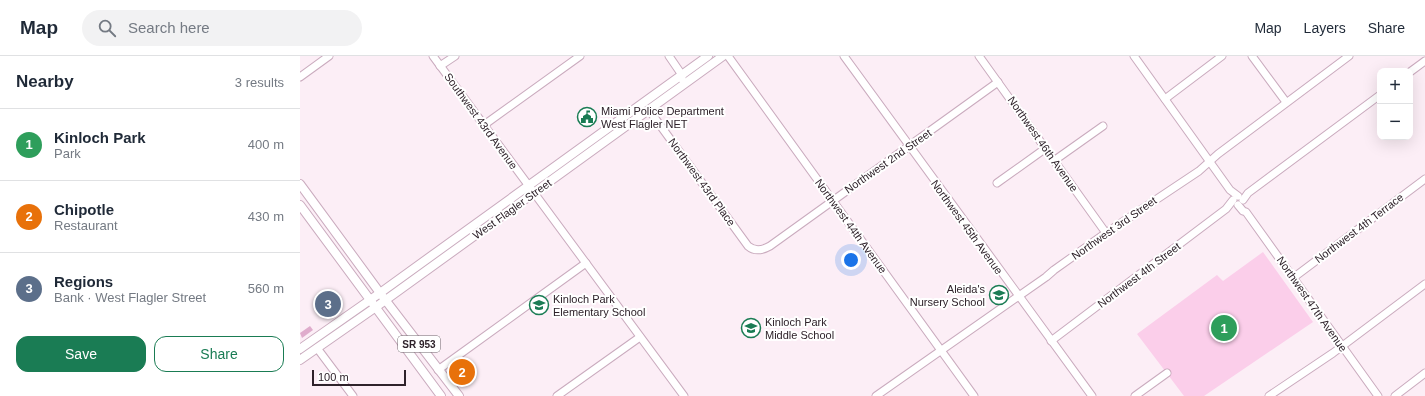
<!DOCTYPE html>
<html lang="en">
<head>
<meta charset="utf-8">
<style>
  body { margin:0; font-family:Arial,sans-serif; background:#f2f2f3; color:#1f2937 }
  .controls { position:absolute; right:12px; top:12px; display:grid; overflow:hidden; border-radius:8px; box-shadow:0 4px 16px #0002 }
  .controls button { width:36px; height:36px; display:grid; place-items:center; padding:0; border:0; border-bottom:1px solid #e0e1e3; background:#fff; color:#1f2937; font:20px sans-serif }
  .scale { position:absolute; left:12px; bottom:10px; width:94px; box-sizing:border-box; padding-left:4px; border:2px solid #2e222a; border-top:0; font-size:11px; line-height:14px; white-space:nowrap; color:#2e222a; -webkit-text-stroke:3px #fff; paint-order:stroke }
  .you { position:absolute; left:551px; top:204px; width:14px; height:14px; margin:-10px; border:3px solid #fff; border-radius:50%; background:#1a73e8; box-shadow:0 0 0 6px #1a73e833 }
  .badge { display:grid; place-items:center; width:26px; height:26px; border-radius:50%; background:#1a7c54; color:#fff; font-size:13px; font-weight:700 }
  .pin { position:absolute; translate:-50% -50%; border:2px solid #fff; box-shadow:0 1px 4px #0006 }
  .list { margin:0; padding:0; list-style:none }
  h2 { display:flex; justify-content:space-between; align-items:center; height:52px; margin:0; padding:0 16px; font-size:17px }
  h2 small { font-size:13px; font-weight:400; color:#747a83 }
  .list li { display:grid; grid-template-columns:26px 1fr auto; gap:12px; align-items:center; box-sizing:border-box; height:72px; padding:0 16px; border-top:1px solid #e0e1e3 }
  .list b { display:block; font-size:15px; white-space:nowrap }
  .list p { margin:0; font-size:13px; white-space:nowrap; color:#747a83 }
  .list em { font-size:13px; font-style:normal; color:#747a83 }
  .actions { display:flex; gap:8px; padding:12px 16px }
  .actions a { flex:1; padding:9px 0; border:1px solid #1a7c54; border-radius:12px; text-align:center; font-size:14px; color:#1a7c54 }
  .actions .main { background:#1a7c54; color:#fff }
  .icon { flex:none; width:22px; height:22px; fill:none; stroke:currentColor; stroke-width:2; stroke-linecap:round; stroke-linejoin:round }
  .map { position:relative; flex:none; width:1125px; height:340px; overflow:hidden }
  header { display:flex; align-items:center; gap:24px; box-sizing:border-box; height:56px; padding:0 20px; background:#fff; border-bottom:1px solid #e0e1e3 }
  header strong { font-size:19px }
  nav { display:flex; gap:22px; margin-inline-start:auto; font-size:14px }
  .search { width:280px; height:36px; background:#f2f2f3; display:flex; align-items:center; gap:10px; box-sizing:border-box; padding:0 14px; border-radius:22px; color:#747a83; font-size:15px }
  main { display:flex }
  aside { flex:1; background:#fff }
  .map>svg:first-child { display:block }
</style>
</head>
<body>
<header>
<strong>Map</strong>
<div class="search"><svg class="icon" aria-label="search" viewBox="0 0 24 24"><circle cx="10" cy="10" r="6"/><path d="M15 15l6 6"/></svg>Search here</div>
<nav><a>Map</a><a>Layers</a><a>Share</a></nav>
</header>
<main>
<aside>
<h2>Nearby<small>3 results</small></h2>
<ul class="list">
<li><span class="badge" style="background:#2e9e5b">1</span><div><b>Kinloch Park</b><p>Park</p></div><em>400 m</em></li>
<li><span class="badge" style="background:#e8710a">2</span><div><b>Chipotle</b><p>Restaurant</p></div><em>430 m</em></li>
<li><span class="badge" style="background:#5c6f8a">3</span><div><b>Regions</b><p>Bank · West Flagler Street</p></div><em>560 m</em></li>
</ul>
<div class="actions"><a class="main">Save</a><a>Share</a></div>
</aside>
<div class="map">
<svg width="1125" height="340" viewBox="0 0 1125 340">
  <rect width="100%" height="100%" fill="#fceef6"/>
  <path fill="#fbceea" d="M963,196L1013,266L904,340H884L837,278L917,219L923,225Z"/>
  <path fill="#dfaccc" d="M10,270L13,274L2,282L0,277Z"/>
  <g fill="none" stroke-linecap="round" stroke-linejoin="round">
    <defs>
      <g id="minor">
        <path d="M133,0L384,340"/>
        <path d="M369,0L382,19V23"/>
        <path d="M428,0L674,340"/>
        <path d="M544,0L792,340"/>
        <path d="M679,0L806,177"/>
        <path d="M834,0L930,134L938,140"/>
        <path d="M952,0L986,46"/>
        <path d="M140,10L155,0"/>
        <path d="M1110,16L1125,5"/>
        <path d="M0,21L29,0"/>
        <path d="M865,43L922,0"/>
        <path d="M349,54L448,190C455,196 463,194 470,190L698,26"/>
        <path d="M184,69L280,0"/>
        <path d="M755,104L803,70"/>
        <path d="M697,127L746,92"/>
        <path d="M943,144L948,137L1080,39"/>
        <path d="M938,149L943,155L946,156L1078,340"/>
        <path d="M993,222L1125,123"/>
        <path d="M751,285L926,153L933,144"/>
        <path d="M17,292L53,340"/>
        <path d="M138,314L286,207"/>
        <path d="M257,340L340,281"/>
        <path d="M576,340L746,221L754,214L806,177L899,115L918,98L1049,0"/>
        <path d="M835,340L867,317"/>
        <path d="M969,340L1033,297L1125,228"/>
        <path d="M1095,340L1125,317"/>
      </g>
      <g id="major">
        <path d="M0,128L80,237L159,340"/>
        <path d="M0,149L141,340"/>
        <path d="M0,293L80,237L408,0"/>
        <path d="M0,304L76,251L423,0"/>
      </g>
    </defs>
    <use href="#minor" stroke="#caabbe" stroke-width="9"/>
    <use href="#major" stroke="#caabbe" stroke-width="10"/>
    <use href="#minor" stroke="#fff" stroke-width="7"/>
    <use href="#major" stroke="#fff" stroke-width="8"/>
  </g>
  <defs>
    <symbol id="civic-ring" viewBox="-11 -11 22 22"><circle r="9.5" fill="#fff" stroke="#1a7c54" stroke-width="1.5"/><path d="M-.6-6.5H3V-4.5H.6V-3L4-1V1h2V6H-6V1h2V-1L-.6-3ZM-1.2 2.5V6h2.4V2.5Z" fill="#1a7c54"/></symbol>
    <symbol id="school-ring" viewBox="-11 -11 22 22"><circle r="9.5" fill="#fff" stroke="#1a7c54" stroke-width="1.5"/><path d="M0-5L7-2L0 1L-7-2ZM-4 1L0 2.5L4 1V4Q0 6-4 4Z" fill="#1a7c54"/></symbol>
  </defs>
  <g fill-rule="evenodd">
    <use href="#civic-ring" x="276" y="50" width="22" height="22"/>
    <use href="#school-ring" x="688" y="228" width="22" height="22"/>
    <use href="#school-ring" x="228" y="238" width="22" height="22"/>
    <use href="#school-ring" x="440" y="261" width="22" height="22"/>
  </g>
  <g text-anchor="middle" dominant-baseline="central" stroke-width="4" stroke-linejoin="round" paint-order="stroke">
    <rect fill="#fff" stroke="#6d646a" stroke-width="1" x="98" y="280" width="42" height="16" rx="3"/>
    <g font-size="10" font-weight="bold" fill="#2e222a">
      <text x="119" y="288">SR 953</text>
    </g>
    <g font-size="11" fill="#2e222a" stroke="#fff" text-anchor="start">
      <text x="301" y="55">Miami Police Department<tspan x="301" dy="13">West Flagler NET</tspan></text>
      <text x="685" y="233" text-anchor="end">Aleida's<tspan x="685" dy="13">Nursery School</tspan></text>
      <text x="253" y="243">Kinloch Park<tspan x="253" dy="13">Elementary School</tspan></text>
      <text x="465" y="266">Kinloch Park<tspan x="465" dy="13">Middle School</tspan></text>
    </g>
    <g font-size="11" fill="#2e222a" stroke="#fff">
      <text transform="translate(181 65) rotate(54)">Southwest 43rd Avenue</text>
      <text transform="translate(743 88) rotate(55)">Northwest 46th Avenue</text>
      <text transform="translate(588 105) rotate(-35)">Northwest 2nd Street</text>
      <text transform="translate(402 126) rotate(54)">Northwest 43rd Place</text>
      <text transform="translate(212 153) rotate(-36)">West Flagler Street</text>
      <text transform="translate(551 170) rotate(54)">Northwest 44th Avenue</text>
      <text transform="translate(667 171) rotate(54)">Northwest 45th Avenue</text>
      <text transform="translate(814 172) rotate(-35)">Northwest 3rd Street</text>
      <text transform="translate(1059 172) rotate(-37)">Northwest 4th Terrace</text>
      <text transform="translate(839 219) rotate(-37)">Northwest 4th Street</text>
      <text transform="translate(1012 248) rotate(55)">Northwest 47th Avenue</text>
    </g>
  </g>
</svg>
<div class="controls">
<button>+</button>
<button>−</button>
</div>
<div class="scale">100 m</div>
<div class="you"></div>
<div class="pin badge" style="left:924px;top:272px;background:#2e9e5b">1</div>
<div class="pin badge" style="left:162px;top:316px;background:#e8710a">2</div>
<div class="pin badge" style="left:28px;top:248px;background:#5c6f8a">3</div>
</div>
</main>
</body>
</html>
